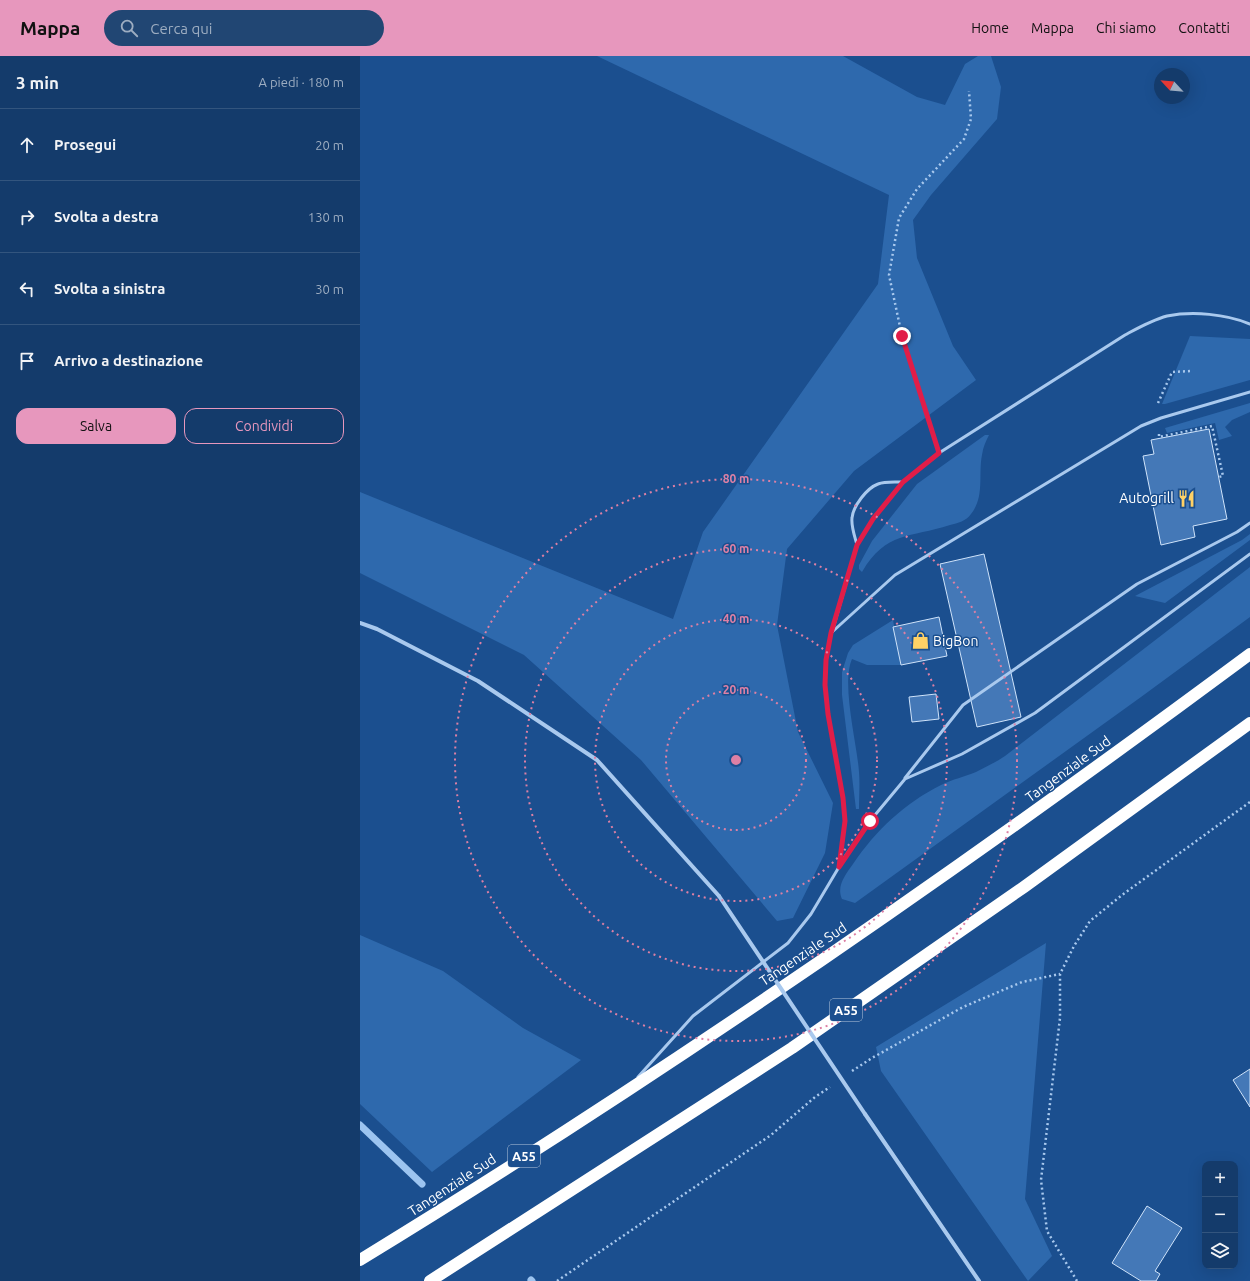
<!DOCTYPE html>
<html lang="it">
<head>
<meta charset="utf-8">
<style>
  body { margin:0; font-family:Ubuntu,sans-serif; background:#214673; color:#f1f3f6 }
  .controls { position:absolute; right:12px; bottom:12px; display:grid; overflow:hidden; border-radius:8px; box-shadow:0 4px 16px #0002 }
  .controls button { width:36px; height:36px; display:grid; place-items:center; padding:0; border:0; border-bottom:1px solid #33557e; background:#143b6b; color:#f1f3f6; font:20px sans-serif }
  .compass { position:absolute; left:794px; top:12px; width:36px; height:36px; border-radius:50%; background:#143b6b; box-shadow:0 4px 16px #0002; rotate:296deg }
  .stop { position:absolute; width:12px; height:12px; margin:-9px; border:3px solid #e11d48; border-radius:50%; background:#fff }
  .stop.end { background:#e11d48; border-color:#fff; box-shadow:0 1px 4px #0008 }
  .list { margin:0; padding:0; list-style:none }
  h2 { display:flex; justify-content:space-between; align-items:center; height:52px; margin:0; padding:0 16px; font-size:17px }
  h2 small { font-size:13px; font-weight:400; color:#9dadc1 }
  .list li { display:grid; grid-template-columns:26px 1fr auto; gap:12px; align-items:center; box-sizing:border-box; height:72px; padding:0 16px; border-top:1px solid #33557e }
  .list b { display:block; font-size:15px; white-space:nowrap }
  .list em { font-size:13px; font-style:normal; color:#9dadc1 }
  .actions { display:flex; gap:8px; padding:12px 16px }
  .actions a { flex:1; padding:9px 0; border:1px solid #e797bd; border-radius:12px; text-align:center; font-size:14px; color:#e797bd }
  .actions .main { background:#e797bd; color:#111 }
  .icon { flex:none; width:22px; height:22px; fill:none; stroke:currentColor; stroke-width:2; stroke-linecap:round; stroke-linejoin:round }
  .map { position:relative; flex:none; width:890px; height:1225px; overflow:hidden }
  header { display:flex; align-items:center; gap:24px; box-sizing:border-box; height:56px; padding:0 20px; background:#e797bd; color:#111 }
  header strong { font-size:19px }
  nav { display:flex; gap:22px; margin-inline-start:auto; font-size:14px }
  .search { width:280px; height:36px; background:#214673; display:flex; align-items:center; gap:10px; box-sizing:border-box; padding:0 14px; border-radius:22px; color:#9dadc1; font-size:15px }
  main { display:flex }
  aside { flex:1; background:#143b6b }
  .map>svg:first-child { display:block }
</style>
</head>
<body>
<header>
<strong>Mappa</strong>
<div class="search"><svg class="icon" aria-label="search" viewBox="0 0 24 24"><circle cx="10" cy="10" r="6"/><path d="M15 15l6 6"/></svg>Cerca qui</div>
<nav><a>Home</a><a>Mappa</a><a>Chi siamo</a><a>Contatti</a></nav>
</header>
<main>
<aside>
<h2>3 min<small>A piedi · 180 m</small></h2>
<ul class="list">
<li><svg class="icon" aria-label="ahead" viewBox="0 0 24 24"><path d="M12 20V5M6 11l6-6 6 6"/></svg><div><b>Prosegui</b></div><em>20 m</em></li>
<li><svg class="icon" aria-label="right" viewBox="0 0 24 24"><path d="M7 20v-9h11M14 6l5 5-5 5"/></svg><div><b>Svolta a destra</b></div><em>130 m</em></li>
<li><svg class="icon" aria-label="left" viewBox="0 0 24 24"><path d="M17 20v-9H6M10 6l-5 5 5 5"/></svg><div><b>Svolta a sinistra</b></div><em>30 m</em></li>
<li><svg class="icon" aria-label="arrive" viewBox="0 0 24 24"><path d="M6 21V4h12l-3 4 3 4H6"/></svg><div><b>Arrivo a destinazione</b></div></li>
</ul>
<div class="actions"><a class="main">Salva</a><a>Condividi</a></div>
</aside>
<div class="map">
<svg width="890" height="1225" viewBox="0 0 890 1225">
  <rect width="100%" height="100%" fill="#1b4f8f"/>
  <g fill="#2e69ad">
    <path d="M237,0H483L557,41L585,49L605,8L618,0H631L641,31L637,63L571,139L553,164L557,202L593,290L616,324L494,415L427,493L417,569L438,676L473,747L465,797L433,862L417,865L281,704L164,599L0,517V436L313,563L343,476L518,228L529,139Z"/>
    <path d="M830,280L890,283V324L805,348H802Z"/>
    <path d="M890,347V356L872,364L865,371L872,380L859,384L855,367L807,377L805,372Z"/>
    <path d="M625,379H629C626,385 623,391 622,399C618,418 625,441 611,458C606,465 598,467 590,469C550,482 526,475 502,516L499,513V509L512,485L557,428Z"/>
    <path d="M890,478V484L805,547L775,540L882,484Z"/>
    <path d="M890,511V561L781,641L495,847L482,843C476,830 486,818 493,808C516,774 545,747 581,729C593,723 604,721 616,716C626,711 636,706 645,700Z"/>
    <path d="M533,564L541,609H507L492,603C481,628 497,687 499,716C500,728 499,741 499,753H496L482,639V616L488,597L493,589Z"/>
    <path d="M0,879L83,915L163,972L221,1004L72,1116L0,1048Z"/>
    <path d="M686,887L665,1143L692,1200L668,1225L521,1015L516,991Z"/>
  </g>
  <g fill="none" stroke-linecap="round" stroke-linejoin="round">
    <g stroke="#9cc4f0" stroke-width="7">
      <path d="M0,1069L62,1128"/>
      <path d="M171,1224L172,1225"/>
    </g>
  </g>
  <g fill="#4478b7" stroke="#cfe3fa">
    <path d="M849,373L867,463L833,470L835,481L801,489L783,400L794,398L791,384Z"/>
    <path d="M624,498L661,661L617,671L580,508Z"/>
    <path d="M579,561L587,600L541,609L533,571Z"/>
    <path d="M576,638L579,663L552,666L549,641Z"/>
    <path d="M890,1013V1051L873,1024Z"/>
    <path d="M787,1150L822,1172L795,1215L800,1218L796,1225H781L752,1207Z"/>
  </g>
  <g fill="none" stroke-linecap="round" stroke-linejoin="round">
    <g stroke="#a9c9ee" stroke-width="2.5" stroke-dasharray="2 3" stroke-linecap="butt">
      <path d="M798,347L812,316L831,315"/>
      <path d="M799,378V381L852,370L863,420L859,421"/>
      <path d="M575,383L542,280L529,219L539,162L557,133L604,83L611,63L609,35"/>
      <path d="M492,1015L512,1002L603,951L662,926L700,918"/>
      <path d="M197,1225L411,1079L455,1041L470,1031"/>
      <path d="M717,1225L687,1175L681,1124L700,962V918L714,890L730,865L762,839L890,746"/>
    </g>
    <g stroke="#a9c9ee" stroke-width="3">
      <path d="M497,489C495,481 491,471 492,462C493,450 507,432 518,428C525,425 535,426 543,426"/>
      <path d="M472,576L497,489L513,463L543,426L579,397L765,279C778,272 792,264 807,260C833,255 866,258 890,268"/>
      <path d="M545,722L603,649L777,528L877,476L890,467"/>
      <path d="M479,809L510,765L545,723L602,698L675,657L890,498"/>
      <path d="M278,1021L333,960L428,887L451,858L479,811L485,765L483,742L468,658L465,629L466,604L471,577L535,519L781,370L801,362L890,336"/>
    </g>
    <g stroke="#a9c9ee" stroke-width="4">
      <path d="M0,567L17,573L118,625L237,704L359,840"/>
      <path d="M505,1058L619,1225"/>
    </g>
    <g stroke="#fff" stroke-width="12">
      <path d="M0,1204C305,1018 603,811 890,598"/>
      <path d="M70,1225L432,992L664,831L890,667"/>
    </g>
    <path stroke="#a9c9ee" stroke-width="4" d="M359,840L505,1058"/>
  </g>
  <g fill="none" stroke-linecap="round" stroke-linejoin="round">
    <path stroke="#e11d48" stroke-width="5" d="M510,765L479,811L485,765L483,742L468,658L465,629L466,604L471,577L497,489L513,463L543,426L579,397L542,280"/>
  </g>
  <g fill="none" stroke="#dd80a5" stroke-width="2" stroke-dasharray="2 4">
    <circle cx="376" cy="704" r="70"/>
    <circle cx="376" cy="704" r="141"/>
    <circle cx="376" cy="704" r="211"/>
    <circle cx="376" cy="704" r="281"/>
  </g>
  <defs>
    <symbol id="restaurant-bare" viewBox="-9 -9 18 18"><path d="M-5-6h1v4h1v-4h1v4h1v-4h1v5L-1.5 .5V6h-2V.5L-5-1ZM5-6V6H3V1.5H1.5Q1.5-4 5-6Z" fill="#ffd166" stroke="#1b4f8f" stroke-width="2.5" paint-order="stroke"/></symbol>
    <symbol id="shop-bare" viewBox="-9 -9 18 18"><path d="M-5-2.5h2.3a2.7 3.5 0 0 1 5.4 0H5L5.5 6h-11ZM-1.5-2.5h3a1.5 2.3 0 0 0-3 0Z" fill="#ffd166" stroke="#1b4f8f" stroke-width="2.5" paint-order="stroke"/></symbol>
  </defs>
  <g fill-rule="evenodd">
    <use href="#restaurant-bare" x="814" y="430" width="25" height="25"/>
    <use href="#shop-bare" x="548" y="572" width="25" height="25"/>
  </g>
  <g text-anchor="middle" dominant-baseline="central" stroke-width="3" stroke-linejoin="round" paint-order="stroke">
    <g fill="#1b4f8f" stroke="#bbcadd" stroke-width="1">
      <rect x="470" y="943" width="32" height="22" rx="3"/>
      <rect x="148" y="1089" width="32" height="22" rx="3"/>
    </g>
    <g font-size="13" font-weight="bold" fill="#fff">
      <text x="486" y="954">A55</text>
      <text x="164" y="1100">A55</text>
    </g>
    <g font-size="14" fill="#fff" stroke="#1b4f8f" text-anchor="end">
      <text x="814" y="442">Autogrill</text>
      <text x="573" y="585" text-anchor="start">BigBon</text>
    </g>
    <g font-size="14" fill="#fff" stroke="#1b4f8f">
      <text transform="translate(708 713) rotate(-36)">Tangenziale Sud</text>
      <text transform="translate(443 898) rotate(-34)">Tangenziale Sud</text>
      <text transform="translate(92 1129) rotate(-33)">Tangenziale Sud</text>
    </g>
  </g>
  <circle cx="376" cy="704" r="6" fill="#dd80a5" stroke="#1b4f8f" stroke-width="2"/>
  <g font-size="12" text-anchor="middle" font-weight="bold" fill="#dd80a5" stroke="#1b4f8f" stroke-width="3" stroke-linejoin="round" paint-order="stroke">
    <text x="376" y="427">80 m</text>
    <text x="376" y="497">60 m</text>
    <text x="376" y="567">40 m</text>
    <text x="376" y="638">20 m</text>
  </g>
</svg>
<div class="controls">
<button>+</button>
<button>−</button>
<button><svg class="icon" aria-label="layers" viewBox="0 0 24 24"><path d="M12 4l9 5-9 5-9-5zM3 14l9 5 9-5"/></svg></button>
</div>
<svg class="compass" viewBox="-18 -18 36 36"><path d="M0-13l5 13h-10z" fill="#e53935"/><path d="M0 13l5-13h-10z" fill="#9dadc1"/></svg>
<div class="stop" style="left:510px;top:765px"></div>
<div class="stop end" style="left:542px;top:280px"></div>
</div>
</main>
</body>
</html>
